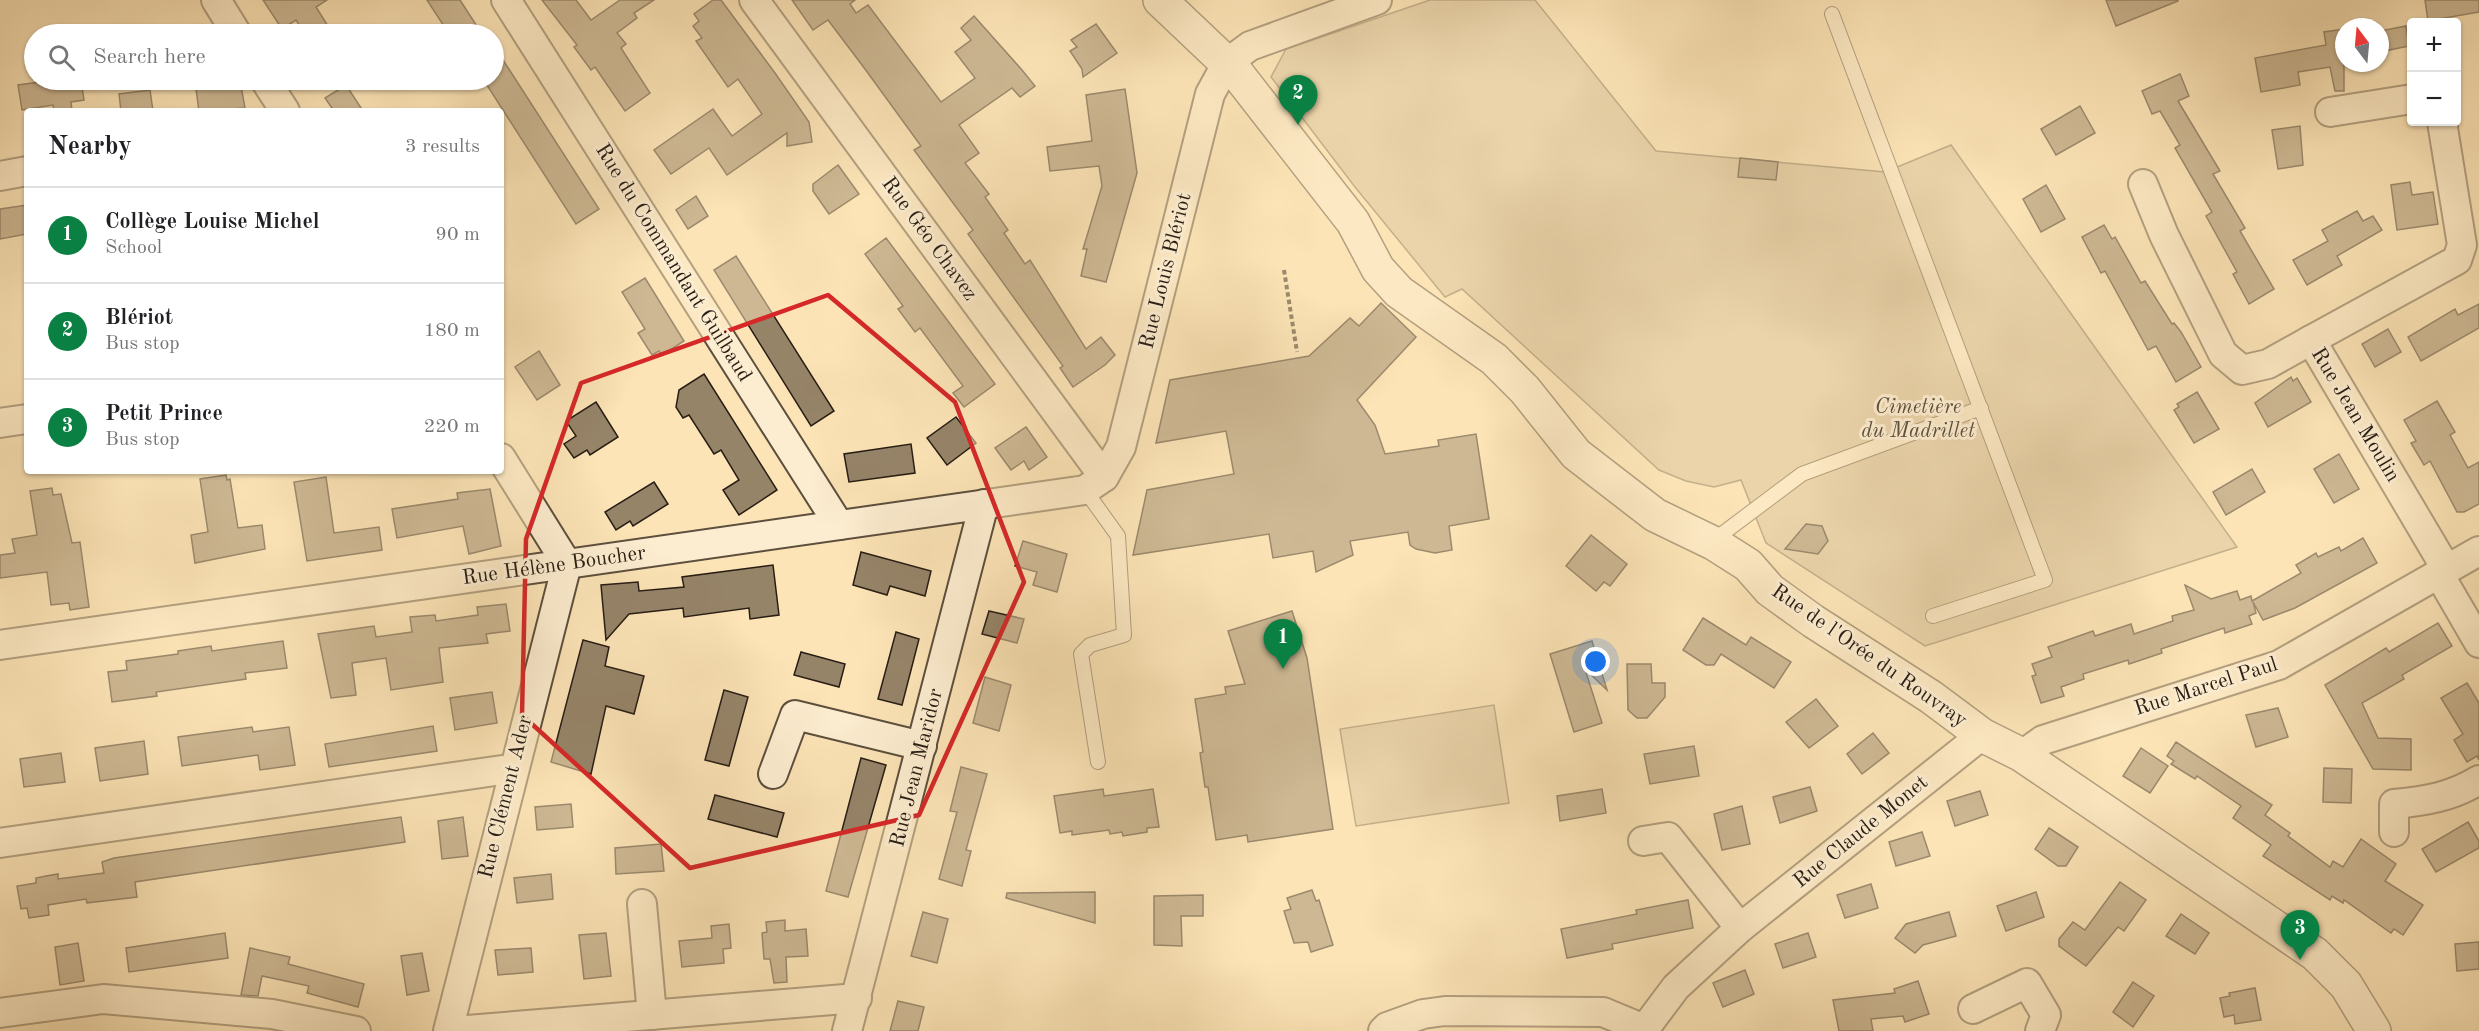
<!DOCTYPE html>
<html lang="en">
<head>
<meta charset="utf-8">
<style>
  body { margin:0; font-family:"Old Standard TT",serif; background:#f2f2f2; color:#202124 }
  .controls { position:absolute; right:18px; top:18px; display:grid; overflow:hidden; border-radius:6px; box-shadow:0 2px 4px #0004 }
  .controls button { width:54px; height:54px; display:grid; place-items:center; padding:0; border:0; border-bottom:2px solid #e0e0e0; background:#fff; color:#202124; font:30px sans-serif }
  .compass { position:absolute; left:2335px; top:18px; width:54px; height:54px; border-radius:50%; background:#fff; box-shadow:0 2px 4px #0004; rotate:344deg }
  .you { position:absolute; left:1596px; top:662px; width:21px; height:21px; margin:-15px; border:4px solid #fff; border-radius:50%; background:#1a73e8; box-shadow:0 0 0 9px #1a73e833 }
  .badge { display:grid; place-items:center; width:39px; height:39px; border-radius:50%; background:#0b8043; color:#fff; font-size:20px; font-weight:700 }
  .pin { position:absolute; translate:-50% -50px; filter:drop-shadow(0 2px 3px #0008) }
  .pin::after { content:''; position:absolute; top:32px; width:21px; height:18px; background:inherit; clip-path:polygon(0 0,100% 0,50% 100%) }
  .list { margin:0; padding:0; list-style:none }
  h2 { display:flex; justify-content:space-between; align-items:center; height:78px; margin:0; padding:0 24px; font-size:26px }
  h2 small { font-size:20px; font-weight:400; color:#757577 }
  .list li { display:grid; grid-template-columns:39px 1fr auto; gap:18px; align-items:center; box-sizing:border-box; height:96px; padding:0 24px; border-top:2px solid #e0e0e0 }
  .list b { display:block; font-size:22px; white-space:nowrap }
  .list p { margin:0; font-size:20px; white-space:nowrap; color:#757577 }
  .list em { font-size:20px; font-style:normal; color:#757577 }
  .icon { flex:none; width:33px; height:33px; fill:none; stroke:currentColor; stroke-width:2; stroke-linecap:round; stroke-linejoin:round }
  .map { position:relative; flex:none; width:2479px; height:1031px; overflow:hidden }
  .search { position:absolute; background:#fff; box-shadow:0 2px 4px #0004; left:24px; top:24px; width:480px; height:66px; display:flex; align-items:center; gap:15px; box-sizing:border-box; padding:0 21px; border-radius:33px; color:#757577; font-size:22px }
  .panel { position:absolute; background:#fff; box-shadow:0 2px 4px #0004; left:24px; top:108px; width:480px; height:366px; border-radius:6px }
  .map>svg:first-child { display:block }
</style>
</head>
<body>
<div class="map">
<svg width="2479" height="1031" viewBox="0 0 2479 1031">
  <rect width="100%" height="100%" fill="#fce4b7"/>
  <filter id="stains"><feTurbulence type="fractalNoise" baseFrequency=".00333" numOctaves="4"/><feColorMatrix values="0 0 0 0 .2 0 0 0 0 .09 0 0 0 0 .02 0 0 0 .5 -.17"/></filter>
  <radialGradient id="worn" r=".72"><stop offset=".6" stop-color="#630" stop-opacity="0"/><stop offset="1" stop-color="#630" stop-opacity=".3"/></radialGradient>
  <g fill="#d8c29b" stroke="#807058" stroke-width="1.5">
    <path d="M1430,0H1535L1656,151L1885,172L1951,145L2237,547L1925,646L1766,543L1741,480L1714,487L1686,481L1659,470L1462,289L1445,297L1355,187L1271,77L1286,49Z"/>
    <path d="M1494,705L1509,803L1356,826L1340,729Z"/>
  </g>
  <g fill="#968469" stroke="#271d14" stroke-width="1.5">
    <path d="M263,0H327L316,7L333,34H305L296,20L282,29Z"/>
    <path d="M427,0H460L482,34H449Z"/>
    <path d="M542,0H576L591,20L620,0H654L634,13L637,18L617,33L626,44L621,48L650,93L625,111L595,67L591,70L574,47L577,45Z"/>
    <path d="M713,0H721L775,73L809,122L812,142L787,146V133L727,175L709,148L671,174L654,150L713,109L732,136L762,114L738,79L728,87L696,41L702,38L693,26L699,21L694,14Z"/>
    <path d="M792,0H855L850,4L856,13L868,5L941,102L975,78L955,52L971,40L961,28L974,16L1022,70L1035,86L1020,97L1012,88L959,125L979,153L965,163L989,194L985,197L1008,230L1004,233L1025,264L1030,260L1086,349L1101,337L1115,355L1105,365L1073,387L1060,368L1063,366L968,234L973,230L914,150L921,146L865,69L828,20L813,30Z"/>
    <path d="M2106,0H2178V1L2116,26Z"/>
    <path d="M2425,0H2479V12L2428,21Z"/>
    <path d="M1096,24L1117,53L1083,77L1082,69L1070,51L1077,47L1071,40Z"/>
    <path d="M2406,26L2409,46L2380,52V31Z"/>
    <path d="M2344,29V63L2346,64L2344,65V91H2335L2330,67L2298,72L2300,85L2261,92L2255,58L2326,45L2324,32Z"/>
    <path d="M494,46L599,209L576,224L485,82L494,80Z"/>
    <path d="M2180,74L2189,96L2178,101L2220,171L2213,174L2245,228L2240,231L2274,289L2249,304L2233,274L2237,272L2206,216L2212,212L2175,148L2180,145L2160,111L2152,114L2142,91Z"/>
    <path d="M55,80H81L84,100L71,102L72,111H54L53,105L22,110L18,85Z"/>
    <path d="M237,82V86H241L245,108L199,111L196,89Z"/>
    <path d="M346,85L363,111H334L325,98Z"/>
    <path d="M1125,89L1137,173L1106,282L1081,276L1087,249H1083L1102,186L1099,166L1050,171L1047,147L1092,141L1086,95Z"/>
    <path d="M150,90L153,111H121L119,94Z"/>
    <path d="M2080,106L2095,133L2056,155L2041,129Z"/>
    <path d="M2300,126L2303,165L2278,169L2272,130Z"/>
    <path d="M1740,158L1778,162L1776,180L1738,177Z"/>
    <path d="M838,165L859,194L829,214L813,191V184Z"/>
    <path d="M2410,182L2412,195L2433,192L2438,224L2397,230L2391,185Z"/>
    <path d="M2046,185L2065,219L2041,232L2023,199Z"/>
    <path d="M696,196L708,216L688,229L676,210Z"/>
    <path d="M27,205V234L0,239V209Z"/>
    <path d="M2357,211L2363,221L2373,216L2382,230L2337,256L2342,265L2307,285L2293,260L2328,241L2322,230Z"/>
    <path d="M2104,225L2112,239L2115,237L2141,283L2145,281L2172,324L2174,323L2181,332L2201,367L2176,382L2156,346L2148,350L2105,271L2101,273L2082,237Z"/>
    <path d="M886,238L995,384L964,407L953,393L963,386L920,328L915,332L898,309L903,306L865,254Z"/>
    <path d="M736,256L834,411L811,426L714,270Z"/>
    <path d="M645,278L684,341L662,355L659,351L652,355L638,333L645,329L622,292Z"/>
    <path d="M1381,303L1416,337L1357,400L1375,425L1385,454L1439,446L1438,440L1476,434L1489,519L1449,526L1452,550L1435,553L1416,549L1410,545L1408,532L1350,541L1353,555L1316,572L1313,551L1273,558L1269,534L1133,555L1147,490L1234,474L1226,431L1156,443L1170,380L1309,356L1350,318L1359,326Z"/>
    <path d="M2479,304V328L2421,361L2408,337L2455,309L2458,315Z"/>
    <path d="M2388,329L2401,352L2375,367L2362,344Z"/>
    <path d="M539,351L560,385L537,400L515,367Z"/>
    <path d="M704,374L777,490L739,515L723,490L739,480L721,450L714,454L689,415L683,418L676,407L679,390Z"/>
    <path d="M2291,377L2293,381L2297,378L2311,402L2268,427L2255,403Z"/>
    <path d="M2197,392L2219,429L2194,443L2174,410L2179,407L2177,404Z"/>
    <path d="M2437,401L2455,432L2450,435L2468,468L2479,462V504L2464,512H2457L2430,461L2424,465L2411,443L2416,441L2404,420Z"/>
    <path d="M596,402L618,437L590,455L587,450L574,458L564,444L576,436L566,421Z"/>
    <path d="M956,417L976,443L947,465L927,438Z"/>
    <path d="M1026,427L1047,457L1029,470L1024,461L1011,470L995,448Z"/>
    <path d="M911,444L915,473L849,482L844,454Z"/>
    <path d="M2339,454L2359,489L2334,503L2314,469Z"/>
    <path d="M2252,469L2265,492L2226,515L2213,492Z"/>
    <path d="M226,475L227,480L230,479L238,528L262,525L265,549L195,563L191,535L208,532L200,479Z"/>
    <path d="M326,477L334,533L379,527L382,550L307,561L294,482Z"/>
    <path d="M654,482L668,504L633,526L630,521L616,530L605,512Z"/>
    <path d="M52,488L53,495L61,494L72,543L80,542L89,607L70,610L69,603L51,605L47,572L0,578V555L15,553L12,539L37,535L30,491Z"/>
    <path d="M490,489L501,546L469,554L463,526L397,538L392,509L458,499L457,493Z"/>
    <path d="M1806,524L1822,526L1828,541L1818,554L1785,549Z"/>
    <path d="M1591,535L1627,564L1610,586L1604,582L1596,591L1566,566Z"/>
    <path d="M2363,538L2377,563L2295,608L2263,620L2253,602L2256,613L2249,616L2252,624L2225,633L2224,628L2161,649L2162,653L2129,664L2128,660L2083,674L2084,679L2061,687L2064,696L2041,703L2032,676L2036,675L2032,664L2052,657L2048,647L2093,631L2095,636L2131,624L2134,634L2173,621L2172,616L2194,610L2185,585L2211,599L2237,591L2240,600L2251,596L2252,601L2301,573L2296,565L2316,553L2318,557L2339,547L2341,551Z"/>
    <path d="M1023,541L1067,554L1057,592L1033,585L1037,572L1015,566Z"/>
    <path d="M861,552L931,571L925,596L890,586L887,595L853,585Z"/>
    <path d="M773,565L779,615L750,619L749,608L684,617L683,608L629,614L606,640L601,585L638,582L639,591L684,587L682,577Z"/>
    <path d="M506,604L510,631L486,634L488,643L439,648L443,682L391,690L386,658L352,663L356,695L331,698L318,634L374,626L376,637L412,632L410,617L435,615L436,621L478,615L477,607Z"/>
    <path d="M989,611L1024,619L1017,643L982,634Z"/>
    <path d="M1292,611L1307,658L1333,829L1248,842L1247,835L1216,840L1208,787H1205L1200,753L1203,752L1195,699L1226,694L1225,687L1245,684L1228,631Z"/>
    <path d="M1703,618L1746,645L1751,637L1791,662L1774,688L1721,654L1714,665H1706L1683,650Z"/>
    <path d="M2438,623L2452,646L2402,675L2404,679L2362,703L2378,738L2411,739V770L2373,769L2325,685L2386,648L2389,652Z"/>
    <path d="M896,632L919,639L902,705L878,699Z"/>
    <path d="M583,640L609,647L605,666L644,676L634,714L606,706L591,774L551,762Z"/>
    <path d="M283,641L287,668L245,673L246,679L156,692L157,696L112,702L108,672L127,670L126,661L178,654V651L211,646L212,651Z"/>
    <path d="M1592,641L1607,690L1585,669L1602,723L1574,732L1550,654Z"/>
    <path d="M801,652L845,664L839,687L794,675Z"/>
    <path d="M1627,664H1651L1652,683H1665V697L1647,718H1637L1628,710Z"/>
    <path d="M985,677L1011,685L999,731L973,723Z"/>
    <path d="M2467,683L2479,703V760L2477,756L2467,762L2454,740L2463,734L2441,698Z"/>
    <path d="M724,690L748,697L729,766L705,760Z"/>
    <path d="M492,692L497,723L455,730L450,698Z"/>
    <path d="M1816,699L1838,726L1809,748L1786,722Z"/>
    <path d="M2278,708L2288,737L2256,747L2246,715Z"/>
    <path d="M433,726L437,751L329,767L325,744Z"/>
    <path d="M252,727L253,732L289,727L295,765L260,770L258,755L182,766L178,737Z"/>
    <path d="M1873,733L1889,753L1862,774L1847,754Z"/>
    <path d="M144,741L148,774L100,781L95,748Z"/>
    <path d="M2176,742L2272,805L2265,815L2290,833L2288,836L2330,867L2333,861L2343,867L2361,839L2396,864L2385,881L2423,905L2403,935L2394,929L2391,933L2344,900L2343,903L2332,896L2330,900L2263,856L2271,845L2233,818L2241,806L2197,776L2195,779L2171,764L2174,761L2167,756Z"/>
    <path d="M1694,746L1699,776L1650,784L1644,754Z"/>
    <path d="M2141,748L2168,766L2150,793L2123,776Z"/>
    <path d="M61,753L65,782L24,787L20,759Z"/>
    <path d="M861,758L886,765L848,897L826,891Z"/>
    <path d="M961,767L987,774L966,850L971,851L962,886L939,879L957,812L950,811Z"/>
    <path d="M2324,768L2352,769L2351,803L2323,802Z"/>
    <path d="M1810,787L1817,811L1780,823L1773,797Z"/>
    <path d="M1103,789L1104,796L1153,789L1159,827L1147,828V832L1123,836L1122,832L1110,834L1109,830L1072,835V831L1060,833L1054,796Z"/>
    <path d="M1602,789L1606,813L1560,821L1557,796Z"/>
    <path d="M1980,791L1988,815L1955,826L1947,801Z"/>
    <path d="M715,795L784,813L777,837L708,819Z"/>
    <path d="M571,804L573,827L537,830L535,807Z"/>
    <path d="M1742,806L1750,844L1722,850L1714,814Z"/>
    <path d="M401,817L405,842L135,882L137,897L87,903L86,899L48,905L49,915L29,918L27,908L21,909L17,886L36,883V878L46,876L58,874V879L104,873L102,862L114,858Z"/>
    <path d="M463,817L468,856L442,859L438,821Z"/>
    <path d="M2468,822L2479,841V848L2436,872L2422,849Z"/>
    <path d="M2049,828L2078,847L2066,866H2058L2035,849Z"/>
    <path d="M1922,832L1930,856L1896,866L1889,842Z"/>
    <path d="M661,844L664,871L616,874L615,848Z"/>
    <path d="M551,874L553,899L517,903L514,878Z"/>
    <path d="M2120,882L2146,900L2124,931L2118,927L2086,966L2059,946V939L2073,922L2085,930Z"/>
    <path d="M1871,884L1878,908L1845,918L1837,895Z"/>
    <path d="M1312,890L1316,901L1319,900L1333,945L1311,952L1308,942L1294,943L1284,911L1291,909L1287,898Z"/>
    <path d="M1095,892V923L1006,898L1007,893Z"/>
    <path d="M2036,892L2044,917L2006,931L1997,906Z"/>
    <path d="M1203,895V916H1181L1182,946L1154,945V896Z"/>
    <path d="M1688,900L1693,928L1612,944L1613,949L1567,958L1561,929L1637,914L1636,910Z"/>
    <path d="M923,912L948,919L937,963L911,956Z"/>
    <path d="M1949,912L1956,936L1923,945L1915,953L1895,938L1906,924Z"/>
    <path d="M2181,914L2209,933L2195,954L2166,936Z"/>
    <path d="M785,920V931L806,929L808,956L786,957L787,982L774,983L770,959H764L762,933L767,932L766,922Z"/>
    <path d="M729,924L731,948L723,949L724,963L682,967L679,941L712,938L711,926Z"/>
    <path d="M225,933L228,958L129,972L126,948Z"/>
    <path d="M606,933L611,976L584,979L579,935Z"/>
    <path d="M1808,933L1816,957L1783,968L1775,944Z"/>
    <path d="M2479,942V969L2457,971L2455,944Z"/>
    <path d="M78,943L84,981L60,985L55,947Z"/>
    <path d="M250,948L290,957L288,964L364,984L358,1007L307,993L309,986L262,976L258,996L241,995Z"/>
    <path d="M531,948L533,972L498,975L495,950Z"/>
    <path d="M422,953L429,991L407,995L401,956Z"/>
    <path d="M1745,970L1754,994L1723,1007L1713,983Z"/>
    <path d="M1918,981L1929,1014L1905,1022L1903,1016L1871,1019L1873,1031H1839L1833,1000L1895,993L1894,989Z"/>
    <path d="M2133,982L2154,996L2133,1027L2113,1012Z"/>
    <path d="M2255,988L2261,1020L2235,1024L2234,1015L2224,1017L2220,998L2230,996L2229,993Z"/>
    <path d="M898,1001L924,1007L918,1031H890Z"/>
  </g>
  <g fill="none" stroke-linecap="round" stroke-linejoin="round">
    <defs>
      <g id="service">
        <path d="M1832,14L2045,580L1933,616"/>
        <path d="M1085,490L1118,536L1124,635L1090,645L1081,654L1098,762"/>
        <path d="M1715,544L1722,534L1802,474L1981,408"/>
      </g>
      <g id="minor">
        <path d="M216,0L237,34"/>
        <path d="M506,0L839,525"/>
        <path d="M754,0L1104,477"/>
        <path d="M265,80L285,111"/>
        <path d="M2330,112L2412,99"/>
        <path d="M2442,122L2462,245L2457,260L2311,340L2447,570"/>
        <path d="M0,176L27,171"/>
        <path d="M2143,184L2164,235L2223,354L2242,370L2268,364L2311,340"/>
        <path d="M0,423L27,419"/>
        <path d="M501,458L567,564"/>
        <path d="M2439,574L2479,643"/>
        <path d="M0,645L1085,490L1104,477L1121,447L1210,94L1227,63L1250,46L1377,0"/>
        <path d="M2022,755L2043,740L2279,665L2479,551"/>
        <path d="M773,774L795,715L922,746"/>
        <path d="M2394,832V804C2426,801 2451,797 2479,780"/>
        <path d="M1643,841L1668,837L1740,928"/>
        <path d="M0,843L502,770L512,772"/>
        <path d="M642,904L652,1015"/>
        <path d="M1973,1009L2027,983L2046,1015L2040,1031"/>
        <path d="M0,1013L103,999L272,1014L356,1031"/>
        <path d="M448,1031L567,564"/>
        <path d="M455,1031L857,998"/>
        <path d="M847,1031L984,504"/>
        <path d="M1383,1031L1387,1027L1423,1014L1445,1011L1603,1012L1644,1029"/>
        <path d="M1643,1031L1676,987L1740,928L1982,735"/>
      </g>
      <path id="tertiary" d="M1160,0L1236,72L1353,222L1378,269L1399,292L1494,359L1525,390L1576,454L1655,515L1715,544L1748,565L1770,590L1813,621L1931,697L1982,735L2022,755L2315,954L2346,985L2374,1031"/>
    </defs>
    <use href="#service" stroke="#5c4f3d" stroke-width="16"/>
    <use href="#minor" stroke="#5c4f3d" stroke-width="32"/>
    <use href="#tertiary" stroke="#5c4f3d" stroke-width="36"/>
    <path stroke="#271d14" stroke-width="4" stroke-dasharray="4.5 3" stroke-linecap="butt" d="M1284,270L1297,352"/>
    <use href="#service" stroke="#fdedd0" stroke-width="14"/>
    <use href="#minor" stroke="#fdedd0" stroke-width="28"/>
    <use href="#tertiary" stroke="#fdedd0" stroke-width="33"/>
  </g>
  <path d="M0 0H2479V1031H0ZM828,295L955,402L1024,582L919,815L690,868L522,715L526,539L581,383Z" fill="#fce4b7" fill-opacity=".55" fill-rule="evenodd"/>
  <path fill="none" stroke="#d62828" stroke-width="4.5" stroke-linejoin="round" d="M828,295L955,402L1024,582L919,815L690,868L522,715L526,539L581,383Z"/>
  <g text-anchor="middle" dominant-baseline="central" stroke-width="6" stroke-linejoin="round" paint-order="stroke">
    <g font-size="21" fill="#271d14" stroke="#fdedd0">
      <text transform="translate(929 239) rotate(54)">Rue Géo Chavez</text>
      <text transform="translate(673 263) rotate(58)">Rue du Commandant Guilbaud</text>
      <text transform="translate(1166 271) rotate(-76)">Rue Louis Blériot</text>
      <text transform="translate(2355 415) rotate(59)">Rue Jean Moulin</text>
      <text transform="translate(554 566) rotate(-8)">Rue Hélène Boucher</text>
      <text transform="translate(1869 656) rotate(35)">Rue de l'Orée du Rouvray</text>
      <text transform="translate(2206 687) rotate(-18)">Rue Marcel Paul</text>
      <text transform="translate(917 768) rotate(-76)">Rue Jean Maridor</text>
      <text transform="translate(506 797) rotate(-76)">Rue Clément Ader</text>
      <text transform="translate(1861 832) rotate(-39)">Rue Claude Monet</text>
    </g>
    <g font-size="21" font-style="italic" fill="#5c4f3c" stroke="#fdedd0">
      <text x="1918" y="407">Cimetière<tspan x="1918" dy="24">du Madrillet</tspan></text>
    </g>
  </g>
  <rect width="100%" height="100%" filter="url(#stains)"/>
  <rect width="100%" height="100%" fill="url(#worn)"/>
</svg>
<div class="controls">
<button>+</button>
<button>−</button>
</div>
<svg class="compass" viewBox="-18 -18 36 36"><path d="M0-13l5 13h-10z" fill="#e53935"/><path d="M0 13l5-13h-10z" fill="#757577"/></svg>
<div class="you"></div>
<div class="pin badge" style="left:1283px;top:669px">1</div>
<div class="pin badge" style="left:1298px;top:125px">2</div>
<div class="pin badge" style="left:2300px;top:960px">3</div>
<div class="search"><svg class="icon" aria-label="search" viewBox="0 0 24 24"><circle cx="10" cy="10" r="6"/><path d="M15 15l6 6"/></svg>Search here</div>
<section class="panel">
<h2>Nearby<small>3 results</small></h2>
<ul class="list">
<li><span class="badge">1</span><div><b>Collège Louise Michel</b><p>School</p></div><em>90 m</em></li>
<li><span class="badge">2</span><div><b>Blériot</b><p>Bus stop</p></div><em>180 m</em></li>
<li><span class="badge">3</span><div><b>Petit Prince</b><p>Bus stop</p></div><em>220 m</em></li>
</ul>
</section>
</div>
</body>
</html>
